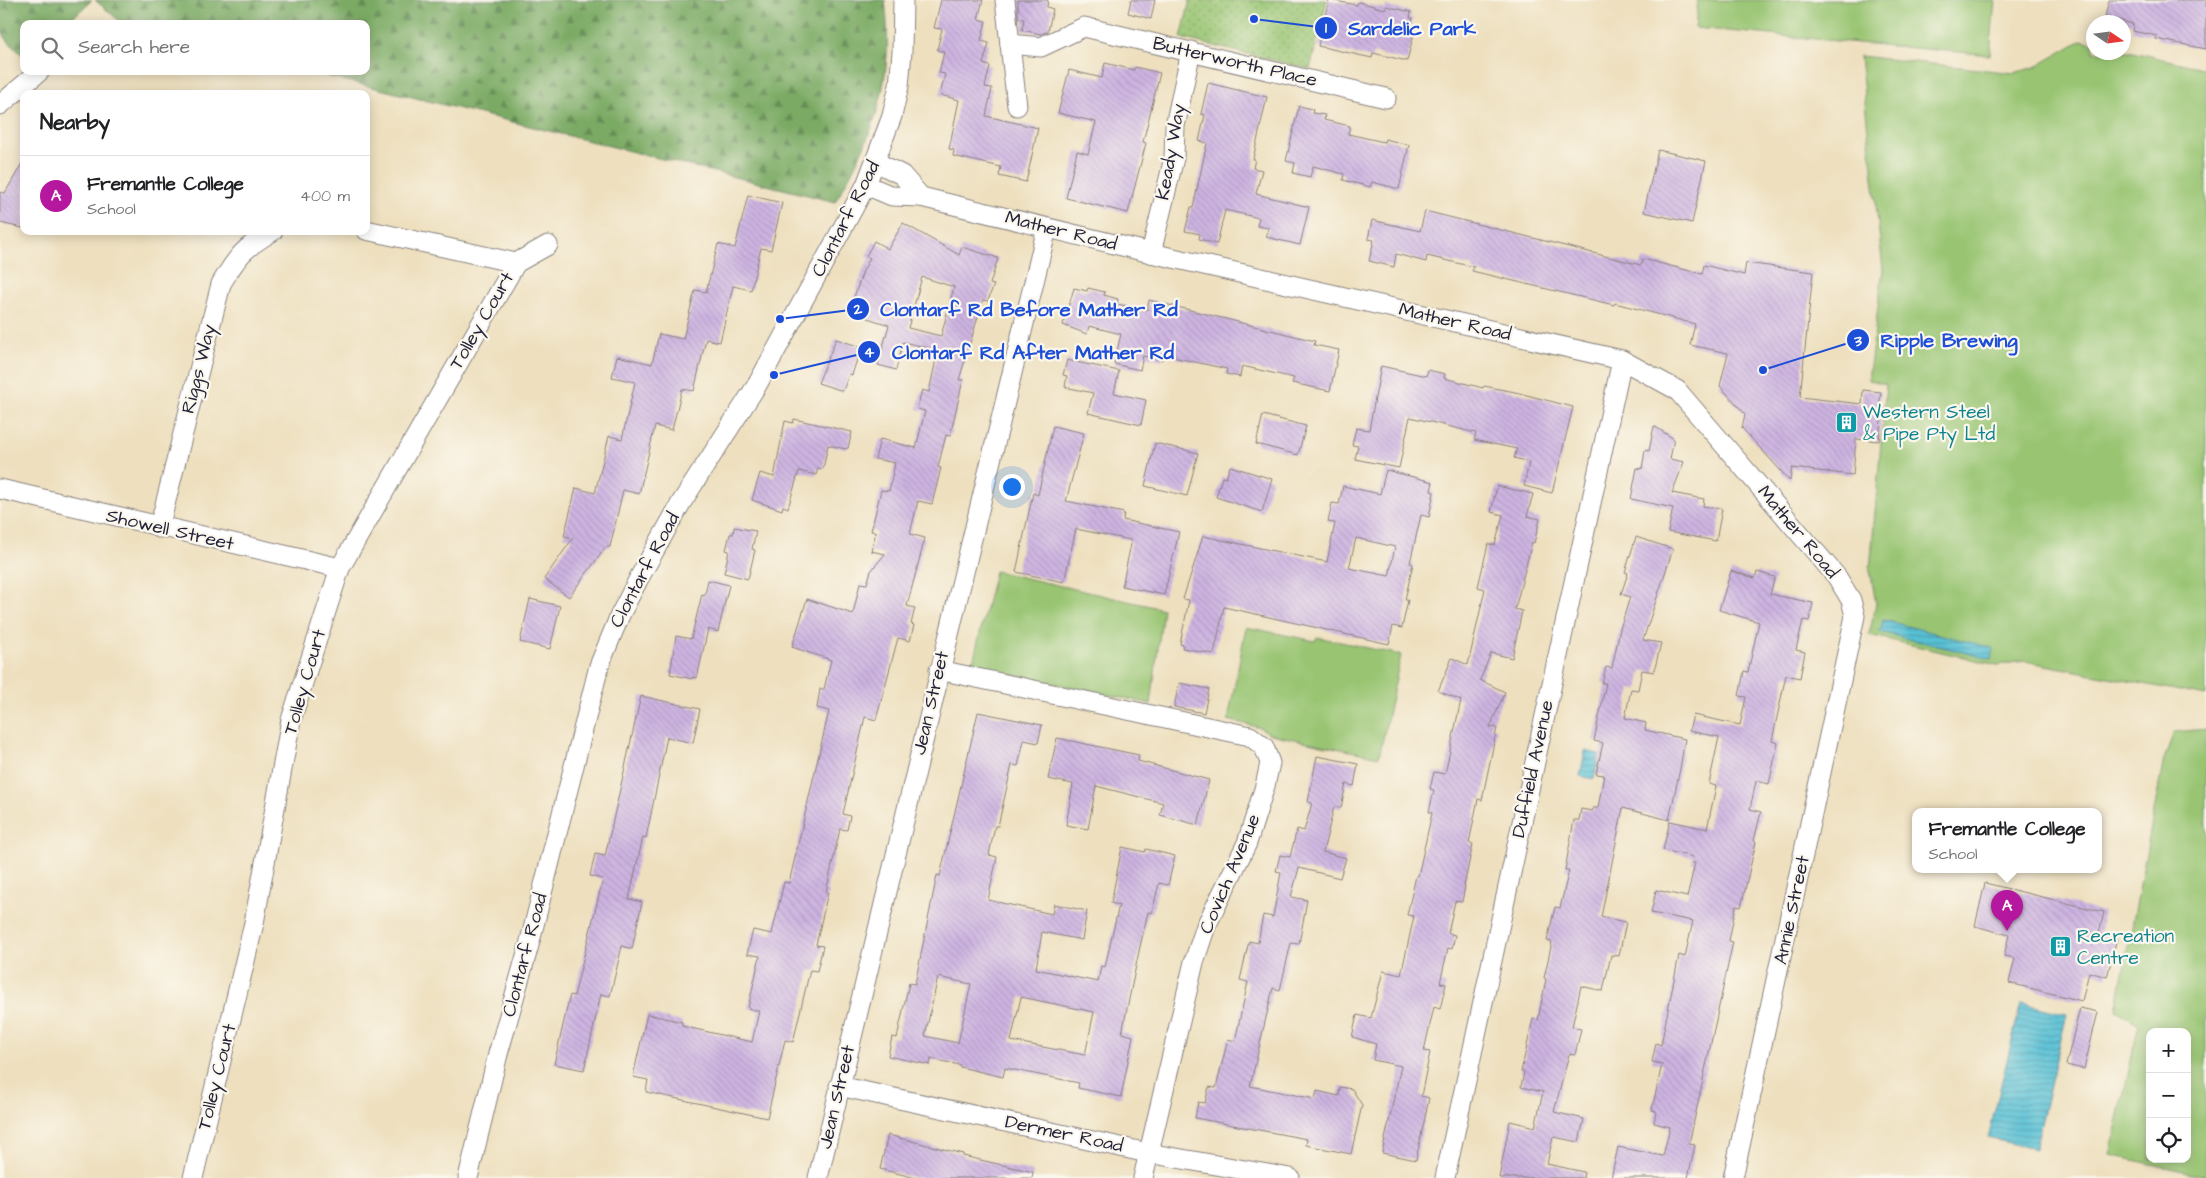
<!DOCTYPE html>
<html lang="en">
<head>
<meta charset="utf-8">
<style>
  body { margin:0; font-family:"Architects Daughter",sans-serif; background:#f2f2f2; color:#202124 }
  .controls { position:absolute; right:15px; bottom:15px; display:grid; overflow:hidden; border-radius:10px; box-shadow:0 2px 12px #0003 }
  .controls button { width:45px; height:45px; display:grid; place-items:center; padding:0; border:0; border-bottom:1px solid #e0e0e0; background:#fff; color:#202124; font:25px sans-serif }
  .compass { position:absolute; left:2086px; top:15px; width:45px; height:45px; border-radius:50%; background:#fff; box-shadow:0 2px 12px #0003; rotate:103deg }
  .you { position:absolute; left:1011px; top:486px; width:18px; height:18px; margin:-12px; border:4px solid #fff; border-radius:50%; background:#1a73e8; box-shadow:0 0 0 8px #1a73e833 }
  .badge { display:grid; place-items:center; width:32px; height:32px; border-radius:50%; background:#b5179e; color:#fff; font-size:16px; font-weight:700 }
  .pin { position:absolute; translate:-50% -41px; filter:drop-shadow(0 1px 2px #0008) }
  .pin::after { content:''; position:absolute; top:26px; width:18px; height:15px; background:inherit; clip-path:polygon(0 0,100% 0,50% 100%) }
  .popup { position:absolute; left:1912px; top:808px; width:190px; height:65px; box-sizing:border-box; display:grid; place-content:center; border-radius:10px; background:#fff; filter:drop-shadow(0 1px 4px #0005); font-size:16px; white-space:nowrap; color:#757577 }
  .popup b { font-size:19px; color:#202124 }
  .popup::after { content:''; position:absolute; left:50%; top:100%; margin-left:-10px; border:10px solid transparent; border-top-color:#fff }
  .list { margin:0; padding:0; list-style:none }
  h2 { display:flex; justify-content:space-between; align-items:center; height:65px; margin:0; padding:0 20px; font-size:21px }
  h2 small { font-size:16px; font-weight:400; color:#757577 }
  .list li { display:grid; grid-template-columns:32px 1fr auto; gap:15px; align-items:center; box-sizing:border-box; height:80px; padding:0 20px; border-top:1px solid #e0e0e0 }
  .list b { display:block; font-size:19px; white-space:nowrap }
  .list p { margin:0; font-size:16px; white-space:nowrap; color:#757577 }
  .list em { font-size:16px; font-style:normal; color:#757577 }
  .icon { flex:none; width:28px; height:28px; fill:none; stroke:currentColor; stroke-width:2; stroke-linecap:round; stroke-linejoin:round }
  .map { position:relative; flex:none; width:2206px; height:1178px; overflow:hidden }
  .search { position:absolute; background:#fff; box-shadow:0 2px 12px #0003; left:20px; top:20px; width:350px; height:55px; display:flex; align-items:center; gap:12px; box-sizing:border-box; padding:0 18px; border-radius:10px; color:#757577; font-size:19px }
  .panel { position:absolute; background:#fff; box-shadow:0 2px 12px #0003; left:20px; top:90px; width:350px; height:145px; border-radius:10px }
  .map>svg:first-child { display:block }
</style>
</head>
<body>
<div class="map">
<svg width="2206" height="1178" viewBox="0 0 2206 1178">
  <defs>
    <pattern id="forest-firs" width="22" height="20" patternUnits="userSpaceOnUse" patternTransform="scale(1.25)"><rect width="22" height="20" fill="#7aaa64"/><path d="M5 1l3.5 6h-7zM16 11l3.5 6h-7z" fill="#648a54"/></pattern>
    <pattern id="park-dots" width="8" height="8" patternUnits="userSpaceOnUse" patternTransform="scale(1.25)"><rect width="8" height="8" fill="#99c572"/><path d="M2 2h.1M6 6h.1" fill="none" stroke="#7ca05f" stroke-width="1.8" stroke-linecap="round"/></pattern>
    <pattern id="water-rules" width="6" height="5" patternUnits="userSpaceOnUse" patternTransform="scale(1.25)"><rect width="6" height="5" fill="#59c1d5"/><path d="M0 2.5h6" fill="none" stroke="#499cae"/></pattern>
    <pattern id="building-back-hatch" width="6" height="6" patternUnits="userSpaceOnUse" patternTransform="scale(1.25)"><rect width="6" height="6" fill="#cdb4e1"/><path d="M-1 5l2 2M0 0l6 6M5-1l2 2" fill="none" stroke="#b09ac2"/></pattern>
  </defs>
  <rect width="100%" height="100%" fill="#fbf7ec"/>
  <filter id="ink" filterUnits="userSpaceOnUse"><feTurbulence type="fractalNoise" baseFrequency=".02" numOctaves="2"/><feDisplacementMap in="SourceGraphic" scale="10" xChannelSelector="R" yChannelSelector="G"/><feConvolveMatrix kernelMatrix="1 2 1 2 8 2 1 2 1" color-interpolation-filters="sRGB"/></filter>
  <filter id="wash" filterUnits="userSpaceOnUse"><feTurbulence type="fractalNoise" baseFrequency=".0096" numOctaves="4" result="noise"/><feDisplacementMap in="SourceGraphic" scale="20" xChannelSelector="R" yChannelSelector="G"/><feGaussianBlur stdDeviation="1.12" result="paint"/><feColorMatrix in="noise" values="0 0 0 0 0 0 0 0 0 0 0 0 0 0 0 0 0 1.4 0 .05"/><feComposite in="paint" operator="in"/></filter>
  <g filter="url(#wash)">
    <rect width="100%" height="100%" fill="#eee0bf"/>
    <g fill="#99c572" stroke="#5e7456" fill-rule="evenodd">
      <path d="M1698,0H1995L1990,55L1695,28Z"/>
      <path d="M2082,40L2093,43L2094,52H2124V50L2206,69V696L2025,661L1997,665L1869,635L1876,604L1870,570L1886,384L1868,380L1883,270L1860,56L2014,73L2035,67Z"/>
      <path d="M995,571L1163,609L1151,704L972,666Z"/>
      <path d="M1246,627L1315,641L1317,637L1401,655L1379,757L1270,734L1261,728L1228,720Z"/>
      <path d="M2206,729V1176L2110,1155L2139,1024L2116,1010L2164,759L2174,732ZM2150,1032H2187V1159H2150Z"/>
    </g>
    <g fill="url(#forest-firs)" stroke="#4e6650">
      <path d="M0,0H92L66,24H24V56C0,36 0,33 0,0Z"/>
      <path d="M95,0H885C895,79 875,135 835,202L307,71H366V24H123Z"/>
    </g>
    <path fill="url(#park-dots)" stroke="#5e7456" d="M1190,0H1327L1310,69L1181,38Z"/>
    <g fill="url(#water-rules)" stroke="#3e7288">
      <path d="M1883,620L1993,648L1991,659L1880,632Z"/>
      <path d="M1585,751L1599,754L1594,779L1580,776Z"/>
      <path d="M2021,1003L2067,1014L2035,1149L1988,1138Z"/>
    </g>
    <g id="blocks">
      <g fill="url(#building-back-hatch)" fill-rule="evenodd">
        <path d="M941,0H983L978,19L986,21L981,41L989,43L983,64L990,66L985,87L992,88L986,116L1038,128L1026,182L999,176L1001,167L953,156L954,150L949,149L959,100L940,95L945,74L939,73L944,52L937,50L942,29L934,28Z"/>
        <path d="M1018,0H1048L1047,7L1053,9L1048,31L1041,34L1022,30L1024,19L1018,18Z"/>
        <path d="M1131,0H1155L1151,19L1128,13Z"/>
        <path d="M1329,0L1357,5L1358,2L1385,9L1386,6L1411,12L1410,18H1413L1410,28L1415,29L1407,61L1373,53L1372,58L1318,46Z"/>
        <path d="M2109,0H2206V49L2156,39L2157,36L2132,31L2133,24L2105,17Z"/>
        <path d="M1105,63L1134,70L1135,67L1160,73L1143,142L1146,143L1128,213L1066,198L1077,151L1088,154L1096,122L1058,113L1069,70L1102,78Z"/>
        <path d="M1208,83L1267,97L1253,159H1255L1253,168L1262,170L1256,194L1309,207L1300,245L1266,237L1269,228L1257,226L1259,218L1225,210L1217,244L1199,239L1200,234L1185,231L1191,207L1193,208L1207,143L1199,141L1205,115L1201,114Z"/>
        <path d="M1299,106L1313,109L1312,113L1325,115L1324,120L1350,126L1348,134L1384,142L1385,139L1409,145L1399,189L1372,182L1370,187L1343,180L1344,174L1313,166L1310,177L1293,173L1295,163L1286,161Z"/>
        <path d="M1658,150L1706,161L1692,223L1644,212Z"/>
        <path d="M24,160V220L22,228L0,223V192L5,193Z"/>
        <path d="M748,195L782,203L771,250L761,248L751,290L733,286L720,342L706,339L694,391L682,389L672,430L655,426L639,494L623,490L610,547H606L569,597L544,579L573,538L564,536L576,488L595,493L609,436L622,439L635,382L612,377L617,356L652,364L659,334L683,339L695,290L706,292L718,244L735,248Z"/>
        <path d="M1425,211L1641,265L1643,259L1702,274L1704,265L1744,275L1746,263L1813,272L1800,397L1862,404L1863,390L1881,392L1879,408H1882L1879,441L1856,439L1853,475L1792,468L1790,481L1742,428L1745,414L1720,386L1728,353L1690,345L1695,324L1615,303L1614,305L1472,271L1474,267L1427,256L1426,262L1396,254L1394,267L1369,261L1374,240L1368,239L1372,220L1420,231Z"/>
        <path d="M903,223L959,255L962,247L998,258L990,284L994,285L991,292L988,301L983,300L959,380H963L950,436L946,435L938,467L941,468L932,504L918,501L910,534L925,538L907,606L915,608L911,624L914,625L910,641L898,638L876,720L865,717L843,814L850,816L847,830L840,829L826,892H828L816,945L823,946L817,971L810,970L793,1042L785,1040L767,1118L646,1092L648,1080L633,1077L647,1014L682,1022V1026L752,1042L759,1011L748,1008L760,956L747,954L753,930L772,934L784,882L789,883L829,711L817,708L820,689H824L831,660L792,647L807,599L853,614L860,583L867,584L871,571L885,554L871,551L876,532L871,531L881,490L889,491L895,463L875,459L880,439L916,448L925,411L917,409L922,390L929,392L938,350L903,342L896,370L878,365L889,325L849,312L863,271L870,258L866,256L874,241L888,249ZM922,277L954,287L941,336L908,328Z"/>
        <path d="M1074,288L1087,291L1088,288L1105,292L1104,295L1118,299L1117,304L1147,310L1149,300L1315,341L1314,345L1339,350L1330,391L1292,383L1294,378L1242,366L1240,377L1226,374L1227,369L1163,355L1162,360L1143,356L1140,370L1114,364L1121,334L1089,326L1087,334L1063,325Z"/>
        <path d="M836,339L861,347L852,375L849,374L843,391L818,383Z"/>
        <path d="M1067,360L1119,371L1114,393L1146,400L1141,425L1088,413L1093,393L1065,387L1067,376L1063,375Z"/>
        <path d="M1381,366L1426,376L1428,370L1445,374L1444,378L1483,388L1484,386L1515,392L1573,407L1552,493L1524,486L1529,462L1514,458L1517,449L1474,440L1476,433L1410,417L1399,468L1355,459L1358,446L1352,445L1356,428L1369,430Z"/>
        <path d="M1263,415L1306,426L1298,455L1256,444Z"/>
        <path d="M794,419L852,432L848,448L845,449L828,445L823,469L818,468L816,475L799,471L788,508L783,506L782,510L752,500L760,473L774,477L785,421L793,423Z"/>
        <path d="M1053,426L1084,433L1066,501L1124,513L1123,520L1179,532L1164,595L1122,586L1131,544L1130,540L1076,529L1064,582L1016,572L1033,493L1038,495Z"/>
        <path d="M1654,426L1674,439L1670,459L1684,462L1672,493L1704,499L1703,506L1722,509L1716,541L1668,532L1673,508L1631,499L1637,468L1642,469L1645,450L1649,451Z"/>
        <path d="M1155,443L1198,453L1187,496L1145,486Z"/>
        <path d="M1230,466L1272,479L1262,512L1216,497L1222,477L1226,478Z"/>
        <path d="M1386,470L1433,482L1431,491L1434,492L1429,517L1421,515L1410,563L1413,564L1405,600H1408L1402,628L1393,626L1389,644L1224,607L1214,654L1182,648L1183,645L1180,644L1189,600L1183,599L1203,536L1327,562L1335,523L1328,522L1332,503L1339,504L1343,486L1380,494ZM1356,538L1395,547L1389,576L1349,568Z"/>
        <path d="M1497,486L1533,494L1527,516L1540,519L1534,543L1532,542L1515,609L1522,611L1512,658L1491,653L1480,680L1505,692L1490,727L1497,728L1482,800L1478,799L1469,843L1473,844L1464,886H1465L1462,902L1455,901L1448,933L1455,935L1452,949L1448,948L1440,983L1446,984L1440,1009L1434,1007L1424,1051L1430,1052L1421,1096L1429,1098L1416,1160L1382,1153L1401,1066L1373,1060L1376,1044L1352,1037L1357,1015L1371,1018L1383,971L1401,975L1414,916L1407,915L1416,876H1418L1432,813L1429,812L1434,790L1430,789L1434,772L1445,774L1461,700L1438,691L1452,658L1468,665L1485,589L1478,587L1488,544L1495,545L1503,515L1491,512Z"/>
        <path d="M734,527L756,531L752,549L755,550L748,579L724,573L729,551L726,550L730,534H733Z"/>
        <path d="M1636,537L1673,549L1643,640L1661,643L1654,672L1642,670L1638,690L1631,689L1625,718L1646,723L1645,730L1685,739L1680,769L1669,820L1623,808L1601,917L1626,922L1619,956L1611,955L1603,991L1581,986L1572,1027L1581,1029L1575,1055L1569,1054L1554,1112L1584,1119L1579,1142L1553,1137L1547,1164L1584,1172L1583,1178H1499L1510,1121L1535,1127L1543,1092L1521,1087L1524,1072H1521L1533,1019L1538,1020L1546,979L1544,978L1552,942L1547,941L1555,907L1560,908L1569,870H1565L1574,820H1579L1581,809L1592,811L1593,808H1598L1604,775L1596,774L1603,743L1594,741L1606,683H1602L1606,667L1612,668L1620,629L1630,597L1621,594L1628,573L1625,572Z"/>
        <path d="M1731,571L1755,578L1757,572L1775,577L1770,594L1813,603L1809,621L1803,620L1796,650L1805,652L1800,678L1786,675L1772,741L1778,743L1769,784L1756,781L1750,809L1761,812L1754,841L1756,842L1741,907L1736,906L1729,941L1733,942L1689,1144L1695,1145L1688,1178H1611L1618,1147L1663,1156L1670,1127L1654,1123L1656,1111L1652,1110L1662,1064L1652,1062L1656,1043L1661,1045L1679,955L1685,957L1693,921L1651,913L1656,890L1687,897L1695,863H1692L1693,857L1663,850L1670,821L1707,829L1716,786L1709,784L1719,737L1689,731L1693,715L1740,725L1746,697L1739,696L1744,671L1748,672L1759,622L1719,610Z"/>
        <path d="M708,580L729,585L718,632L708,629L697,678L692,677V679L670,674L676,636L691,639L702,594L705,595Z"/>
        <path d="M530,599L560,606L550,649L520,642Z"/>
        <path d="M1179,683L1209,689L1204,713L1174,707Z"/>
        <path d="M641,696L700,709L693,743L667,737L646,838L643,837L629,899L642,902L632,949L622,946L610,996L601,994L584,1070L554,1064L570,995L574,996L603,879L590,876L595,854L605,856Z"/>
        <path d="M978,712L1042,725L1038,743L1024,740L1018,766L1012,765L998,826H995L989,855L997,857L988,900L1052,914L1054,904L1087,911L1082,940L1042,932L1036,969L1098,982L1101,966L1105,967L1119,905L1111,903L1122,847L1145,852L1146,849L1175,856L1168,885L1159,883L1152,913L1148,912L1139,951L1122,1033L1133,1036L1121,1097L1078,1088L1079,1083L1005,1068L1003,1077L960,1067V1065L931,1059L930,1065L888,1056L892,1037L897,1038L909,983L915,984L937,875L940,876ZM938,977L971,984L958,1043L925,1036ZM1021,997L1094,1012L1085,1055L1011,1041Z"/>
        <path d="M1057,738L1139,755L1138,761L1209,780L1198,825L1160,815L1163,803L1096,786L1088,829L1066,825L1073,784L1048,779Z"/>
        <path d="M1317,756L1358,764L1354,786L1346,784L1341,808L1334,807L1323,852L1346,858L1340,878L1299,868L1291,897L1307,900L1299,944L1291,943L1280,990L1273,988L1250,1086L1315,1099L1317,1091L1339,1096L1340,1087L1352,1089L1362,1105L1351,1154L1306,1145L1307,1139L1195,1118L1198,1102L1205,1103L1209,1087L1216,1088L1228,1039L1235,1041L1248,982L1240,980L1249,941L1258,943L1263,915L1273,917L1281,872L1276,871L1280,855L1290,857L1297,829L1304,831L1312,803L1308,802Z"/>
        <path d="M1985,883L2104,912L2099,934L2117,938L2107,977L2089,972L2082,1001L2009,983L2015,958L2004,956L2009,935L1975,926Z"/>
        <path d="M2080,1008L2098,1012L2084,1069L2066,1065Z"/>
        <path d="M888,1135L963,1154V1156L1033,1172L1032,1178H916L880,1169Z"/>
      </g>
    </g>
  </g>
  <g filter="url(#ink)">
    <use href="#blocks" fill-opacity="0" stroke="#88817d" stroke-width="1"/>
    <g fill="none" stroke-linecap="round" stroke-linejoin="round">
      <defs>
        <g id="minor">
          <path d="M1005,0L1010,44L1041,47L1084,27L1386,98"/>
          <path d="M1010,44L1017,106"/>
          <path d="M0,105L40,71"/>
          <path d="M876,162L902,175L921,197"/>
          <path d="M866,185L892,196L921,197L1151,253L1622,360L1677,390L1837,577L1851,600L1855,616L1733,1178"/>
          <path d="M366,230L516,263"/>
          <path d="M1151,253L1174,158L1175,126L1191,51"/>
          <path d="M0,489L340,568"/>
          <path d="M159,528L221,284C238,255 244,248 273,231"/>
          <path d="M939,670L1250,736L1264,747L1270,763L1265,786L1247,843L1206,926L1194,962L1143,1178"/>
          <path d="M839,1086L1148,1153L1290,1178"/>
          <path d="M193,1178L254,923L291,720L340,568L516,263L548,245"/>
          <path d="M468,1178L498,1054L528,949L599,666L620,615L639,578L681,503L757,385L866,185L892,116L899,86L902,52L903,0"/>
          <path d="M818,1178L1047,228"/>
          <path d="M1445,1178L1622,360"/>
        </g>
      </defs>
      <use href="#minor" stroke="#88817d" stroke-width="21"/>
      <use href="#minor" stroke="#fff" stroke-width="19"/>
    </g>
  </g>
  <defs>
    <symbol id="building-square" viewBox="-11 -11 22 22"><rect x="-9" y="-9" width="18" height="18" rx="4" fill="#0f9aa8" stroke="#fbf7ec"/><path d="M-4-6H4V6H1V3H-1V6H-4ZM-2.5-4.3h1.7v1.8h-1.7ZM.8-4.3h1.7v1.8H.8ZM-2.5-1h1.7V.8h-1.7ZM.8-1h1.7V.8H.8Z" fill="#fff"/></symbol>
  </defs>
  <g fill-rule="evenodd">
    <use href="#building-square" x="1834" y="410" width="25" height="25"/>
    <use href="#building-square" x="2048" y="934" width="25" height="25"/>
  </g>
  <g text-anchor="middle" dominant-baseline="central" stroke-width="4.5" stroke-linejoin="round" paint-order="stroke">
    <g font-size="19" fill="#22223b" stroke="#fbf7ec">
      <text transform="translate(1235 62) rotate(13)">Butterworth Place</text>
      <text transform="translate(1171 152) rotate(-80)">Keady Way</text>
      <text transform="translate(846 219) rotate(-63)">Clontarf Road</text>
      <text transform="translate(1061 231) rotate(14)">Mather Road</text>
      <text transform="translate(482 321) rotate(-60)">Tolley Court</text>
      <text transform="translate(1455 322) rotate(13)">Mather Road</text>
      <text transform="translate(199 369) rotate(-76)">Riggs Way</text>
      <text transform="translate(170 530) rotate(13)">Showell Street</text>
      <text transform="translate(1798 532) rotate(50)">Mather Road</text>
      <text transform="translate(645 570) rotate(-62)">Clontarf Road</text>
      <text transform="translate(305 682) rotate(-74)">Tolley Court</text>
      <text transform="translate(931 703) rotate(-77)">Jean Street</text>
      <text transform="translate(1533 769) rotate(-78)">Duffield Avenue</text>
      <text transform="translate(1230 874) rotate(-67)">Covich Avenue</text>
      <text transform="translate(1792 910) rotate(-78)">Annie Street</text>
      <text transform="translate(525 955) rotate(-75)">Clontarf Road</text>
      <text transform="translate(217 1077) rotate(-76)">Tolley Court</text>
      <text transform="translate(837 1097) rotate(-77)">Jean Street</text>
      <text transform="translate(1064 1134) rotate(12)">Dermer Road</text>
    </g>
    <g font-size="19" fill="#0d838f" stroke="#fbf7ec" text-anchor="start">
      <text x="1863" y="412">Western Steel<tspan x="1863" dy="22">&amp; Pipe Pty Ltd</tspan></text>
      <text x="2077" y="936">Recreation<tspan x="2077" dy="22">Centre</tspan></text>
    </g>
  </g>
  <path fill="none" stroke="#1d4ed8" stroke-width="2" d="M1254 19L1326 28M780 319L858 309M1763 370L1858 340M774 375L869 352"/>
  <g fill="#1d4ed8" stroke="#fbf7ec" stroke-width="2">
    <circle cx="1254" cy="19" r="5"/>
    <circle cx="780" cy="319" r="5"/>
    <circle cx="1763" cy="370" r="5"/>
    <circle cx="774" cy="375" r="5"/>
    <circle cx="1326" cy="28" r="12"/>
    <circle cx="858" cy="309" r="12"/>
    <circle cx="1858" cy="340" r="12"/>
    <circle cx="869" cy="352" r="12"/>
  </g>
  <g font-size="15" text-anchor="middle" font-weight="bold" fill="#fff">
    <text x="1326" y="33">1</text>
    <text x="858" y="314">2</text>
    <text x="1858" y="346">3</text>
    <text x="869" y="357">4</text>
  </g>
  <g font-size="20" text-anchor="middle" font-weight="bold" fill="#1d4ed8" stroke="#fbf7ec" stroke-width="4.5" stroke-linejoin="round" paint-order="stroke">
    <text x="1412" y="35">Sardelic Park</text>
    <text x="1029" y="316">Clontarf Rd Before Mather Rd</text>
    <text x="1949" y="347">Ripple Brewing</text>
    <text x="1033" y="359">Clontarf Rd After Mather Rd</text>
  </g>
</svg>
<div class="controls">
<button>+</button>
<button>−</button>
<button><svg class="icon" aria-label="locate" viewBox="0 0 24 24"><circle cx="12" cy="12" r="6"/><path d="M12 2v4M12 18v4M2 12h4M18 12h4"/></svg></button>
</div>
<svg class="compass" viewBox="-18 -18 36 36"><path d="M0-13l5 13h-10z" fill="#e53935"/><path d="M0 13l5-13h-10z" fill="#757577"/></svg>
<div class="you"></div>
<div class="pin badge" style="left:2007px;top:931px">A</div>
<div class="popup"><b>Fremantle College</b>School</div>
<div class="search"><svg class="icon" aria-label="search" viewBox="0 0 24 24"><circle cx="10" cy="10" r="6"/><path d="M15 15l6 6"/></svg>Search here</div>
<section class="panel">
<h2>Nearby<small></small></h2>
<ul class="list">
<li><span class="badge">A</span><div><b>Fremantle College</b><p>School</p></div><em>400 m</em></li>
</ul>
</section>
</div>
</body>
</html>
